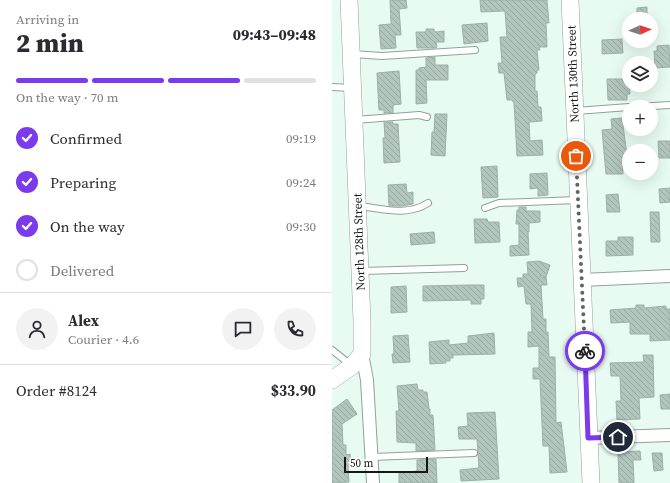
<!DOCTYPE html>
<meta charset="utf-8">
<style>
:root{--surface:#fff;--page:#f2f2f3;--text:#2b2b33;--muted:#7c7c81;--line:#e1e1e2;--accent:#7c3aed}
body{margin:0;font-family:"Source Serif 4",serif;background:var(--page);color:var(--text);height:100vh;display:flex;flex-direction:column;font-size:15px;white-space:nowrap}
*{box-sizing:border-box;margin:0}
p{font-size:13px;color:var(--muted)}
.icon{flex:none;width:22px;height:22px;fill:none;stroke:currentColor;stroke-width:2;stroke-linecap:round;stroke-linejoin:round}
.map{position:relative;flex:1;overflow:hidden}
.drawer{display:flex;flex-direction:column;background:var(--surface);width:332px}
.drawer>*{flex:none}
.needle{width:26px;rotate:87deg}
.controls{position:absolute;left:290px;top:12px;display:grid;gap:8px}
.controls a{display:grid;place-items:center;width:36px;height:36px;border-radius:50%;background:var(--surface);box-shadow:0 4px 16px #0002;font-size:20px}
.scale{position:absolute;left:12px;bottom:10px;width:84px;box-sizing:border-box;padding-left:4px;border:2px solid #111815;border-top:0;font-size:11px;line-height:14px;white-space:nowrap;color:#111815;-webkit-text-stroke:3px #fff;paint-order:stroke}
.pin{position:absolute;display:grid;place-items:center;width:34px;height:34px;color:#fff;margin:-17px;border:2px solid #fff;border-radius:50%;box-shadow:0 1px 4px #0007}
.courier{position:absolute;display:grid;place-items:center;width:40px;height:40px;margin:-20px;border:3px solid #7c3aed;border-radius:50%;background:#fff;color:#222;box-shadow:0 1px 5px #0007}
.summary em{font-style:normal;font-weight:800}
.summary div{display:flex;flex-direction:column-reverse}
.summary{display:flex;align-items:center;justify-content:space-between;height:68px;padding:0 16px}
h1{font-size:26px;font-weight:800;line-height:30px}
.bar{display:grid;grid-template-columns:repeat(4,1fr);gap:6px 4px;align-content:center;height:48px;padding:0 16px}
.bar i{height:5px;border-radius:3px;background:var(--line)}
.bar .selected{background:var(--accent)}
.bar p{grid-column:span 4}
.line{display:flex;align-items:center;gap:10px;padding:0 16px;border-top:1px solid var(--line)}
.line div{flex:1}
.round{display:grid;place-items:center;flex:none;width:42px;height:42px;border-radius:21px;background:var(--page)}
ol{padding:0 16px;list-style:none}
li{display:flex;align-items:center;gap:12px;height:44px}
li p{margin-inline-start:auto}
li .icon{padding:4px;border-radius:50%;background:var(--accent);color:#fff;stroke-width:4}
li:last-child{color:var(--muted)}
li i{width:22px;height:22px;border:2px solid var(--line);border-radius:50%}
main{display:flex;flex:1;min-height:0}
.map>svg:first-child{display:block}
.building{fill:url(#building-back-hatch);stroke:#9db0a8}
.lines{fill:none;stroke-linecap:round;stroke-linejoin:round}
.lane-casing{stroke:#90a29a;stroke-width:8}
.street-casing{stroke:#90a29a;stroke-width:14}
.secondary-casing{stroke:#90a29a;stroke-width:18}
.lane{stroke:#fff;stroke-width:6}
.street{stroke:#fff;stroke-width:12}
.secondary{stroke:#fff;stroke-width:17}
.done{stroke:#5c6762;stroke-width:4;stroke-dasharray:0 7.2}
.route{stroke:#7c3aed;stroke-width:5}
.labels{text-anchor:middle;stroke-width:3;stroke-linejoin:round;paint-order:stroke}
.street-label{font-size:12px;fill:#111815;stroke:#fff}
</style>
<main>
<section class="drawer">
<div class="summary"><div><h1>2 min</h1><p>Arriving in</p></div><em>09:43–09:48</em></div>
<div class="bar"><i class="selected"></i><i class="selected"></i><i class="selected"></i><i></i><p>On the way · 70 m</p></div>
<ol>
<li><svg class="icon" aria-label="check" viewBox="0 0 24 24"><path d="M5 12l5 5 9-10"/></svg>Confirmed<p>09:19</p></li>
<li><svg class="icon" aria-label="check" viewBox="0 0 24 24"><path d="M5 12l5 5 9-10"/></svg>Preparing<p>09:24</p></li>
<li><svg class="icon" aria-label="check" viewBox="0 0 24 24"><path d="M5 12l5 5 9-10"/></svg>On the way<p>09:30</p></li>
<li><i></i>Delivered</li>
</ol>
<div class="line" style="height:72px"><a class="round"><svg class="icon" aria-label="person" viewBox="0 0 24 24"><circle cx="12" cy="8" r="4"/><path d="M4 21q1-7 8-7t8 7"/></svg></a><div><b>Alex</b><p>Courier · 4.6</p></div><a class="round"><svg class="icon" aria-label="chat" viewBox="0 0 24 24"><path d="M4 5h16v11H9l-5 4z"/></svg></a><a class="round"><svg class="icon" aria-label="phone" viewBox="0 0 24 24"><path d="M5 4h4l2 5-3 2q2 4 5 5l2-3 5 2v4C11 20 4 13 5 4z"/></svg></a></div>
<div class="line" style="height:52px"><div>Order #8124</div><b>$33.90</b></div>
</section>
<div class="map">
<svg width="338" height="483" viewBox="0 0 338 483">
<defs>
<pattern id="building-back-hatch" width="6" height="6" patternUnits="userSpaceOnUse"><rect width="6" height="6" fill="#b3c6be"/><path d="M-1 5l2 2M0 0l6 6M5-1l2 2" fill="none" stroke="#99a9a2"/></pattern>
</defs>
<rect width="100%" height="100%" fill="#e7fbf2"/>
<path class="building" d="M58,0h16l1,8 -8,1 2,26h-6l1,13 -15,1 -2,-24 12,-1z
M148,0h67l2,23h-3l1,24h-8l1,3h-3l2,20h-2v3l-2,1v17h2l1,16h3l1,14 -13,1 1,19 12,-1 1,15 -26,1 -3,-54h-1l-1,-2h-5l-3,-27h-5l-1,-10h4l-2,-26h7l-2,-26 -24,1z
M315,7v12h-10v-11z
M155,23l1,18 -24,3 -2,-19z
M94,29h8v2l2,1 8,-1v11h-8l1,5 -2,1h-18l-1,-16h10z
M290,39l1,14 -21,1v-14z
M337,45l1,22 -15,1 -1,-17h3v-5z
M103,57v8h13v15h-22l1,23 -11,1v-34h3v-2l7,-1v-9z
M67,71l2,33 -8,1v8h-9v-3h-5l-2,-37z
M275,79h22l1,15h-3v6h-19z
M103,114h12l-2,42 -14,-1 1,-23h2z
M290,118l5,37h-3l1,2 -3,1 1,16h-17l-4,-44 10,-1 -1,-10z
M52,122h9v2h5l2,38 -16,1 -1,-25h2z
M326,141h12v17h-11z
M165,166l1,31 -15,1 -2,-31z
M215,173l1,22 -10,1v-8l-8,1v-15z
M74,184l1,9 6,-1v12l-11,2h-13l-1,-21z
M338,188v14l-10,1 -1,-14z
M286,194l2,18h-13l-1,-17z
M187,207h7v4h14v11l-11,1v9h-1l1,23 -19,1v-10l9,-1v-21h-3l1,-14h2z
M318,212h9l1,30h-9z
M142,219h13l1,3h11l1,20 -25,1z
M102,232l1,11 -24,2 -1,-11z
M286,237h15v18l-27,1v-15h12z
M207,261l11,4 -4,12 -6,-2 1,2h5l1,8h-6l2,34h3v13h2l1,25h6l1,66 5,-1 6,50 -17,1 -1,-27h-6l-3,-67h-7v-11h6v-22l-11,1v-15h4l-1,-28h-5l-2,-18 -6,1 -1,-9h6v-4h5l-1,-12z
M137,285h15v14h-3v5h-10v-4l-48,1v-15z
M74,286l1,26 -16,1v-26z
M304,305h8v3l22,-2v3h4v31l-20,1v-7h-20v-12l-19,1 -1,-13 26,-2z
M162,333l1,21 -42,1v3h-3v3h-5l1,2 -16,1 -1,-22 20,-2v5l19,-2v-7z
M76,335l2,27 -17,1 -1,-9h2l-1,-18z
M311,355h10l1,42 -15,1 1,21 -23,1 -1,-19h5l-1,-25h-9l-1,-13 34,-1z
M85,384l1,6h5v2h4l2,17h1v6h3l2,35 -19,1v-8l-19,-1 -1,-31h3l-2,-25z
M338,394v15h-9l-1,-14z
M15,399l10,15 -15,10 1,21h3v10l4,-1 1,12h-3l1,16 -17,1v-73z
M163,412l4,67 -38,2 -1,-11 19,-2 -1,-16 -1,-13h-18l-1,-12 10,-1 -1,-13z
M308,451l1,9h-8l1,23h-15l-1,-31z
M320,453h10l1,17 -9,1z
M104,459l1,24h-38v-10l18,-2v-11z"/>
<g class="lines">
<g class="lane-casing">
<path id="lane" d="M21,54l29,2 93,-6
M0,87l20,1
M304,107l34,-2
M244,111l53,-4
M23,120l64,-5 8,2
M26,206c23,2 49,11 70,-3
M153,208l14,-5 78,-3
M30,271l102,-3
M0,350l19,15
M40,457l102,-4"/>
</g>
<g class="street-casing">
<path id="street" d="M250,280l88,-4
M30,354l5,26 6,103
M256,438l82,-3"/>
</g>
<g class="secondary-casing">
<path id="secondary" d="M238,0l21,483
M0,380l20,-14 10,-12v-33l-13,-321"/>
</g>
<use href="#lane" class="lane"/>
<use href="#street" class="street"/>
<use href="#secondary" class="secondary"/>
</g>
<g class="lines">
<path class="done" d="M244,156l9,195"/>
<path class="route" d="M253,351l3,87 30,-1"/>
</g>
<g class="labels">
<g class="street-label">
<text transform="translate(241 74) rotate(-92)" y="4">North 130th Street</text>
<text transform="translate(27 242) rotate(-92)" y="4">North 128th Street</text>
</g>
</g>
</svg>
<div class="controls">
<a><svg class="needle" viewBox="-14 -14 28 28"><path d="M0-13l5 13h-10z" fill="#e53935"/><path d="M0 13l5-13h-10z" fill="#7c7c81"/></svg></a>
<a><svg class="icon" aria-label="layers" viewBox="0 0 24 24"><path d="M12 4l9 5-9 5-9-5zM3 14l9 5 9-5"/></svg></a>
<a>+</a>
<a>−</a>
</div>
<div class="scale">50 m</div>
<div class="pin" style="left:244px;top:156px;background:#ea580c"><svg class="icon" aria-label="bag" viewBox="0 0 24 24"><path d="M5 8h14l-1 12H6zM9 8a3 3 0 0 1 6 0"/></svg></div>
<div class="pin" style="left:286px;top:437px;background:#1f2937"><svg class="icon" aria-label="home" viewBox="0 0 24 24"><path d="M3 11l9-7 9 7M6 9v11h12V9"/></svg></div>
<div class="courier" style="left:253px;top:351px"><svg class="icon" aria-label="bike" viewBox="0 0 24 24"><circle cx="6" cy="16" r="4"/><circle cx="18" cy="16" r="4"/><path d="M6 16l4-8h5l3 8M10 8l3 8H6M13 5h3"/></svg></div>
</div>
</main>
